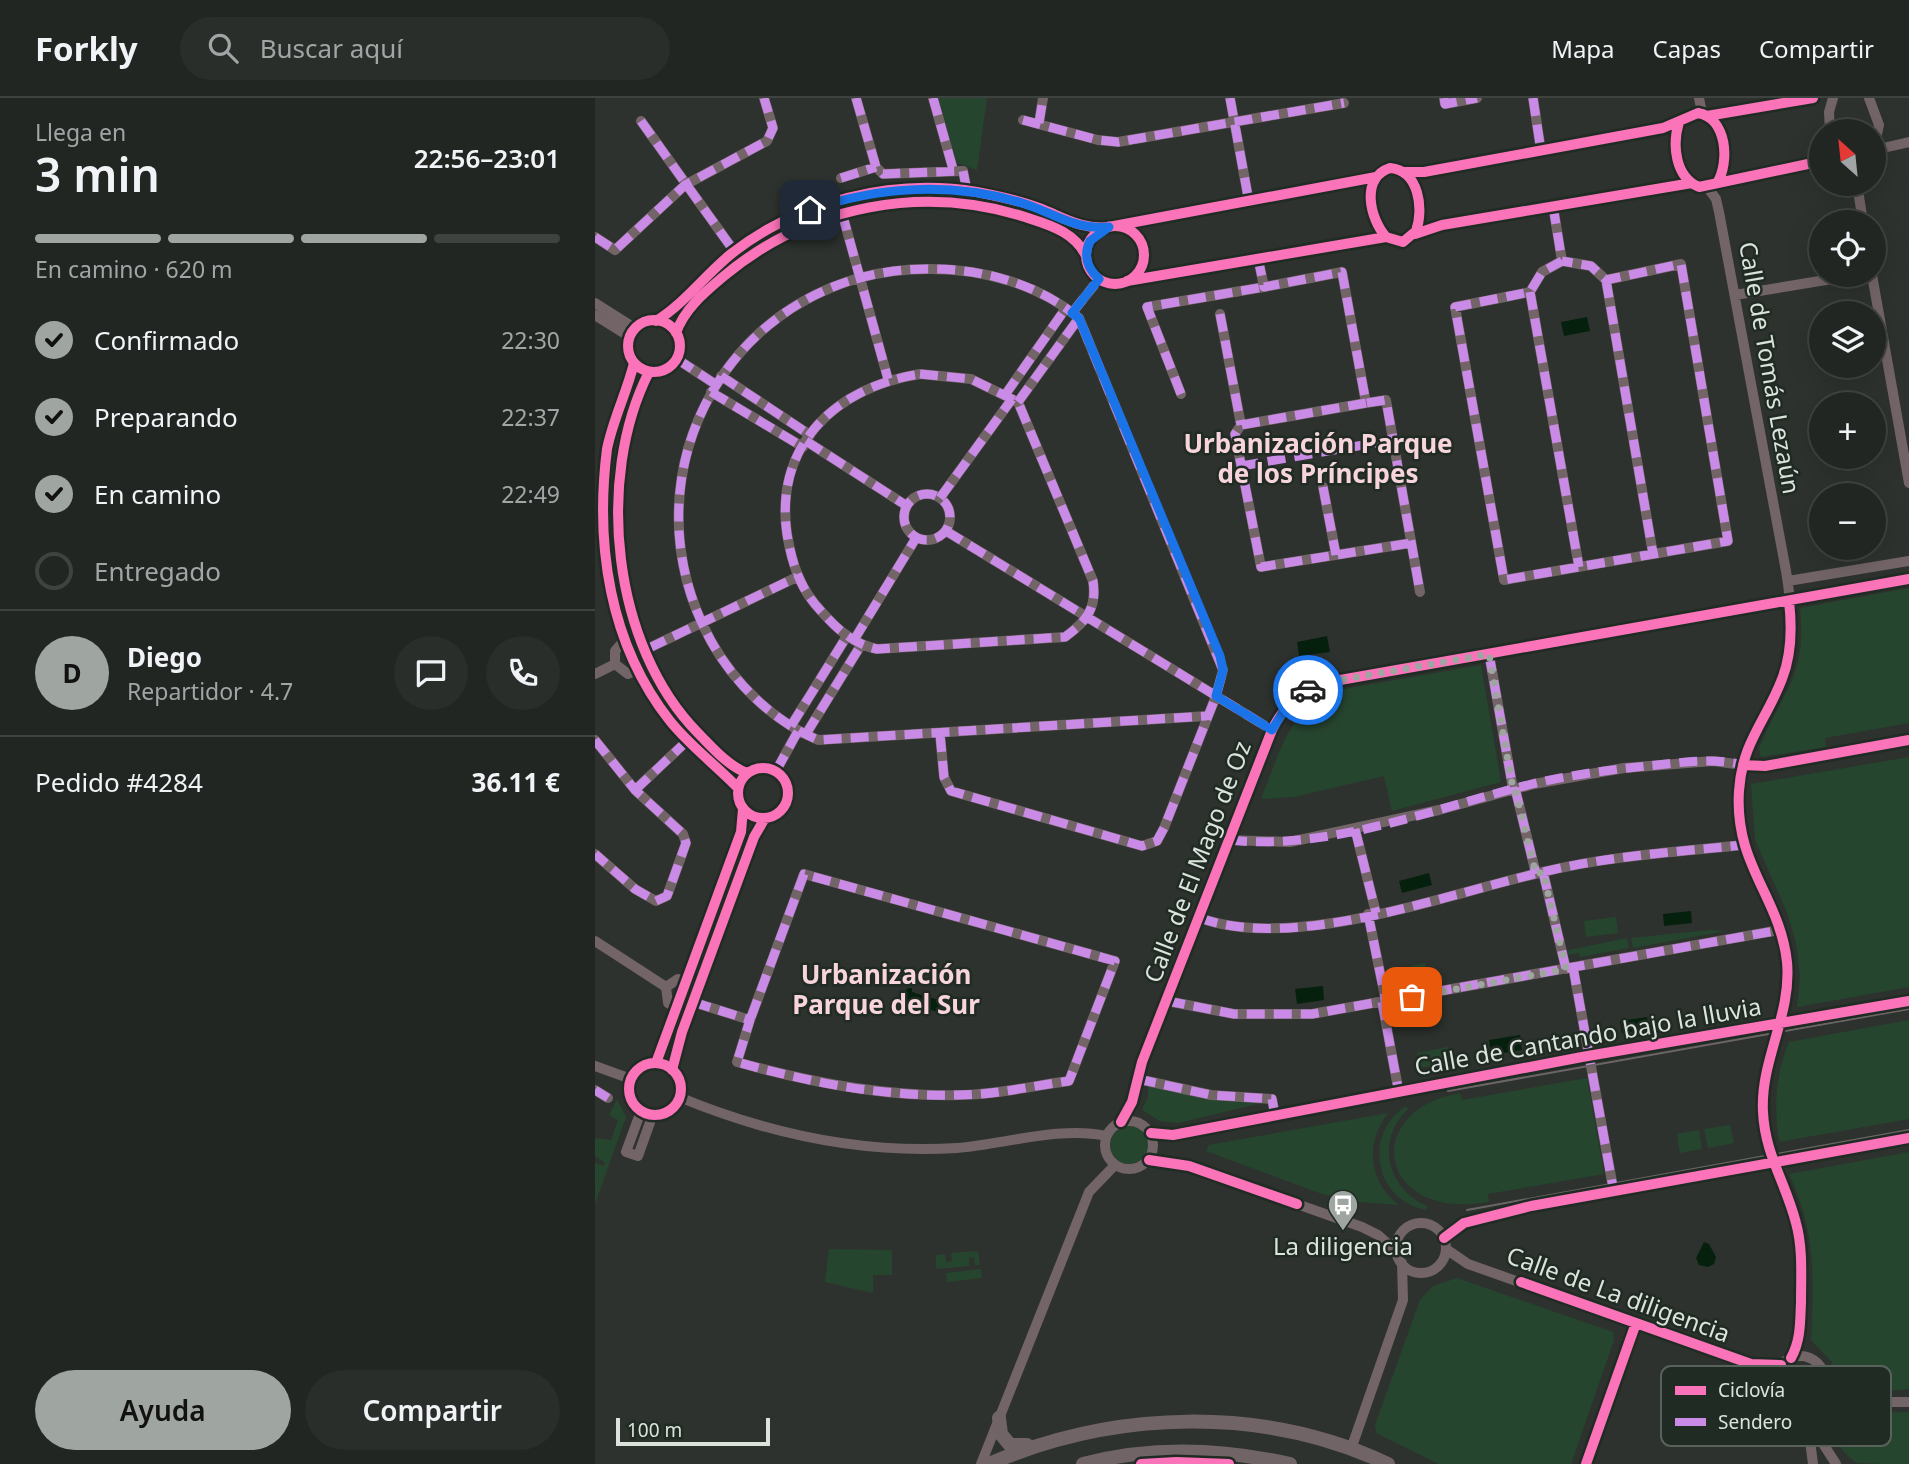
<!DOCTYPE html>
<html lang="es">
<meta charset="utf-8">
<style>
:root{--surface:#222622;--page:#2a2e2a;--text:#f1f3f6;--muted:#a2a5a5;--line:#3f4340;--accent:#9fa5a0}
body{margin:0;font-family:"Noto Sans",sans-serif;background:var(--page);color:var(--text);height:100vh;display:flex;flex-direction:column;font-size:26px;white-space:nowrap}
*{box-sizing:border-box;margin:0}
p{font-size:23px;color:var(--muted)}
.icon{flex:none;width:38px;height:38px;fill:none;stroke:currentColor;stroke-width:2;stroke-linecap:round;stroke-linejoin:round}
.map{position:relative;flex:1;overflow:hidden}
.drawer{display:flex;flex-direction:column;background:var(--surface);width:595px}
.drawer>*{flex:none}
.needle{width:46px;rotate:333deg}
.buttons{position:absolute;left:1214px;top:21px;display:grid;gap:14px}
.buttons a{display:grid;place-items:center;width:77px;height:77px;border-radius:50%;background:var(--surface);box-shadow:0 7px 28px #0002,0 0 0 2px var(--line);font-size:35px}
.scale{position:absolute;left:21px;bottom:18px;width:154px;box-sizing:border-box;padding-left:7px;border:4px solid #dce3dd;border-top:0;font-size:19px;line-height:24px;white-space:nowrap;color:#dce3dd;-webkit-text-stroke:5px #202b23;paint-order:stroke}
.pin{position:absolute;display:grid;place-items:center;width:60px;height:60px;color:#fff;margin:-30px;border-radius:14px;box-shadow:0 4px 10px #0006}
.courier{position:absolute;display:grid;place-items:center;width:70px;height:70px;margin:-35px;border:5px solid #1a73e8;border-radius:50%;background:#fff;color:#222;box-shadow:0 2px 9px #0007}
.overview em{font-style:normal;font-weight:600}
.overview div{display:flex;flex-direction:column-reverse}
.overview{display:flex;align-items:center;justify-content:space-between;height:119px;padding:0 35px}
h1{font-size:46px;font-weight:600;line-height:52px}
.bar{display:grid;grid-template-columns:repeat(4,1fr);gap:10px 7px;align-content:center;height:84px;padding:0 35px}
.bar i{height:9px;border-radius:5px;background:var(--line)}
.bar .current{background:var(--accent)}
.bar p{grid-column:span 4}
.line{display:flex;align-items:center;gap:18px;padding:0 35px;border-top:2px solid var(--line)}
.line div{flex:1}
.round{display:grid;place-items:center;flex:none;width:74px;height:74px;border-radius:37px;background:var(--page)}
ol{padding:0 35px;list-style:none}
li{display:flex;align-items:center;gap:21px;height:77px}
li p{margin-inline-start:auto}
li .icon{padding:7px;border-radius:50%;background:var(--accent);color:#111;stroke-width:4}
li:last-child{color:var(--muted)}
li i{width:38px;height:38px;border:4px solid var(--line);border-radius:50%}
.primary-button{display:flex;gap:14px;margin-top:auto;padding:14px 35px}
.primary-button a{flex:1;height:80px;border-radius:42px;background:var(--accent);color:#111;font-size:28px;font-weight:600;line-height:80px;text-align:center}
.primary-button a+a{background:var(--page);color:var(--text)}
header{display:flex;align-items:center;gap:42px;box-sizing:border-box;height:98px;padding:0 35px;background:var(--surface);border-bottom:2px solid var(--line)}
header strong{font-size:33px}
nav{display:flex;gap:38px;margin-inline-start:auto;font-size:24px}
.search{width:490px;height:63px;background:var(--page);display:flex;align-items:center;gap:18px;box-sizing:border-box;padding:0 24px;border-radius:38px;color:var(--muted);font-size:26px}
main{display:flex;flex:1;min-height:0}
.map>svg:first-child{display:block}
.green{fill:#26452f}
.water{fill:#06200e}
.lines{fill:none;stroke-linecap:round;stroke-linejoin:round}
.minor{stroke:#726467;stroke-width:10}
.major{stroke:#716466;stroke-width:14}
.tram{stroke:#6b6565;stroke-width:2}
.quiet{stroke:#ca8be6;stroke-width:9;stroke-dasharray:18 9;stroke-linecap:butt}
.cycleway-casing{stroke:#202b23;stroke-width:15}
.cycleway{stroke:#fb73b8;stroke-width:10}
.done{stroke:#9fa5a0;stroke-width:7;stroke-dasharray:0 12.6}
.route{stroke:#1a73e8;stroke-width:9}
.labels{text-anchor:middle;stroke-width:5;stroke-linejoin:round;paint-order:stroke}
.street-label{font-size:24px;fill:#dce3dd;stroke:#202b23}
.poi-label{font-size:24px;fill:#dce3dd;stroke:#202b23}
.neighbourhood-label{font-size:26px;font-weight:bold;fill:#f8d5dd;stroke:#202b23}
.key{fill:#202b23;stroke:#58625b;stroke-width:2}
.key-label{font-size:19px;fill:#dce3dd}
</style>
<header>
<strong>Forkly</strong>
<div class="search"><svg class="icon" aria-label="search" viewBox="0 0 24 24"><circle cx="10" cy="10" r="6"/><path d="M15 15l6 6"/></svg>Buscar aquí</div>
<nav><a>Mapa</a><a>Capas</a><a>Compartir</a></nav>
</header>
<main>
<section class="drawer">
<div class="overview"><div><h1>3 min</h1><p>Llega en</p></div><em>22:56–23:01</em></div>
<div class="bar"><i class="current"></i><i class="current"></i><i class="current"></i><i></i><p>En camino · 620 m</p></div>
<ol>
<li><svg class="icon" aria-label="check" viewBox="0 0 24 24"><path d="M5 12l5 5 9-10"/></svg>Confirmado<p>22:30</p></li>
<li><svg class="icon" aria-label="check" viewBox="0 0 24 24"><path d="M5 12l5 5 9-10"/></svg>Preparando<p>22:37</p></li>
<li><svg class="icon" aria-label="check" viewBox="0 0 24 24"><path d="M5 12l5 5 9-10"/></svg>En camino<p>22:49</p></li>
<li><i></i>Entregado</li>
</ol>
<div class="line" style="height:126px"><b class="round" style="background:var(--accent);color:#111">D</b><div><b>Diego</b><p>Repartidor · 4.7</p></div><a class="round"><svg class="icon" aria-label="chat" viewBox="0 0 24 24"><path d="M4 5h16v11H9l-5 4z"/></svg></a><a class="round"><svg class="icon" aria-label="phone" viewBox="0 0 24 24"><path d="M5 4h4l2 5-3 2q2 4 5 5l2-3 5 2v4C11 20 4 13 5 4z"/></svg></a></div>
<div class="line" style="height:91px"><div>Pedido #4284</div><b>36.11 €</b></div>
<div class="primary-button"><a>Ayuda</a><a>Compartir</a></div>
</section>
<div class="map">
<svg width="1314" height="1366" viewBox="0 0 1314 1366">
<rect width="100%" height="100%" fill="#2d322e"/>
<path class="green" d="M343,0h49l-10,72 -20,-7z
M1314,490v135l-84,15 1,9 -65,10 -2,-8c23,-58 48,-70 41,-141z
M886,567l20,117 -109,29 -8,-35 -90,21 -33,2c18,-43 28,-95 78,-109z
M1314,659v230l-112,20 3,-31 -4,-33 -8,-28 -33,-75 -4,-56z
M1021,819l2,16 -32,4 -2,-16z
M1115,832l16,1 -93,17 -2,-10z
M1032,840l2,10 -49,9 -1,-4 -14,2 -1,-4z
M830,865l4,16 -32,6 -3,-15z
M1314,922v99l-130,23c-5,-36 -4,-66 10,-100z
M853,949l2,16 -30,5 -3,-15z
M992,980l17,96 -116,20 1,8c-112,20 -129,-92 -29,-109l2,7z
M553,986l118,18 -88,21 -18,-2 -18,-11 6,-14z
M22,1001l9,18 -31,87v-41l9,3 1,-3 -10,-7v-18l16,2 7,-20 -9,-5z
M811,1008l2,3c-33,31 -21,80 19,97l-1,4c-52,-10 -63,-76 -20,-104z
M793,1015c-23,30 -20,69 11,92l-40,-3 -37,-8 -116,-43 3,-6z
M1135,1027l4,18 -26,5 -4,-19z
M515 1047a19 19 0 1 1 38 0a19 19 0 1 1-38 0Z
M1104,1032l3,19 -22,4 -3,-19z
M1314,1054v237c-23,3 -46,2 -68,-6l-10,-22 -20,-21c3,-62 5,-109 -22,-166z
M234,1151l63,1v25h-19v18l-48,-11z
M383,1153l2,14h-5l-1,-8 -5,1v8l-33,3v-14l9,-1 1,8 6,-1 -1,-8z
M386,1171l1,9 -35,4 -1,-9z
M862,1180l156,54 1,8 -43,124h-132l-63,-31 -1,-8 45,-125 13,-14z
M1242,1309l35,6 37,-1v52c-14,0 -38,0 -51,-1 -15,-7 -34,-35 -29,-51z"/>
<path class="water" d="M992,219l3,14 -26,5 -3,-14z
M732,538l3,16 -31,4 -2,-14z
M834,775l3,12 -30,8 -3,-12z
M1096,813l1,12 -28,3 -1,-12z
M728,888l1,14 -27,4 -2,-15z
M313,890h4v4l30,9 -4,11 -30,-8 -1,4 -8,-11z
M1052,919l2,12 -27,4 -2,-12z
M925,937l2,15 -31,5 -2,-15z
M1109,1144l5,2 7,13 -2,7 -6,3 -9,-2 -3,-7z"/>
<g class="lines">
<path class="minor" d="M261,0l20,69 7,7 80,-3 4,20
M338,0l20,71
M635,0l19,104
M849,0l1,6 32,-6
M938,0l8,53
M1104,0l3,15
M1274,0l10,27 -5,23
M1112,18l106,-18
M428,22l75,20 20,2 226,-39
M46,23l93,130
M1084,24c-7,23 -4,48 16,64
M444,25l4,-25
M1235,33l-1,-19 4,-14
M1279,52l35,-8
M795,70c29,2 34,41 26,63l-13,11 -17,-5c-16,-18 -26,-59 4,-69z
M809,74h20l239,-44 35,-15c29,5 32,49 19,70
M246,80l35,-11
M1122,85l105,-22
M1262,86l6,38
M1113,90l8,11 3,13 67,359c6,35 9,76 -5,110 -16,41 -38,60 -42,108 -7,75 43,109 48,177 4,51 -27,94 -24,145 2,43 22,71 33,111 7,25 5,53 5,79 -1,21 0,39 -10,57
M958,108l9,55 -20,11 -12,20 -75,15 49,273 224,-39 -47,-277 -75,16 -15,-14 -29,-5
M247,115l46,166
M519,128l262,-49
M491 157a29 29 0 1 1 58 0a29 29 0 1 1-58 0Z
M820,136l27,-9 250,-42
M0,139l20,13 70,-65 82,-44 6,-13 -9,-30
M663,160l6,29 78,-15 24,131 20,-3 34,192
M1277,177l37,208
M1011,182l47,274
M532,183l259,-44
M935,194l49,275
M1140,197l121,-20
M0,205l41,26
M477,215l27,-34
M625,216l21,111
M0,217l35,22
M33 248a26 26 0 1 1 52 0a26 26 0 1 1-52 0Z
M61,223c28,-17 49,-46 75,-67 67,-53 162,-76 246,-62 20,4 42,8 62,16 24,9 42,22 70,19
M81,235c8,-24 29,-41 48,-57 85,-71 201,-93 307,-57 22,7 45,15 55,37
M82,261l38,25
M39,265c-7,29 -21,56 -27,86 -12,95 2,195 63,272 20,25 46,44 68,67
M54,274c-54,106 -37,274 49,361 14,14 30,33 49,40
M325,276l51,5 47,23 75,179c4,27 -6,40 -28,56l-188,12c-24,-5 -40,-20 -56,-38 -21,-22 -29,-47 -34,-77 -13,-90 50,-147 133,-160z
M126,278l89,59
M116,294l92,55
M586,296l-34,-87 117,-20
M410,297l61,-87
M423,304l61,-84
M771,305l-125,22 -6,9 26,133 150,-24
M211,343l101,65
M728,389l13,68
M309 419a23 23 0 1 1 46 0a23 23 0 1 1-46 0Z
M345,400l72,-99
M351,433l326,199
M1193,483l121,-20
M259,542l62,-102
M35,544l-9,2 -6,7v13l13,10 13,-6
M54,550l148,-71
M894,556l24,135
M0,576l20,-10
M196,628l56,-90
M211,636l55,-89
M345,636l4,43 7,14 191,55 15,-5 7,-13 52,-132 7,-26 -144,-352c-41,-34 -96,-49 -148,-49 -195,-2 -313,202 -220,372 24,43 62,80 107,99l389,-24
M0,642l40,50 48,44 3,9 -19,53 -11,5 -21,-12 -40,-35
M143 695a25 25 0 1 1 50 0a25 25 0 1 1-50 0Z
M181,673l22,-40
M920,690l21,86
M40,692l52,-49
M760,731l21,84
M634,742l61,2 149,-32 95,-26 90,-16 89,-7 45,6 151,-27
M948,774l23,97
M773,816l18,88
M605,820c95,34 246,-24 343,-46 65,-16 133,-20 200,-27
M0,843l71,46
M978,869l41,226
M572,903l67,13h78l468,-84
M98,904l57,18 -13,42c71,20 146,35 221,33 36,0 74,-9 111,-14l46,-120 -311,-87 -54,146
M787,904l17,91
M86,912l-13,-7 -2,-16 12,-8 13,5
M61,965l85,-231 2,-23
M34 991a26 26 0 1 1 52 0a26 26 0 1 1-52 0Z
M0,968l36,13
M77,972l10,-38 72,-195 11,-19
M543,981l73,16 61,4 3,16
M0,992l13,8
M84,999c87,36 183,57 278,51 48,-4 103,-22 149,-12
M46,1013l-15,41 12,4 15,-42
M510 1047a24 24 0 1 1 48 0a24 24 0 1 1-48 0Z
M526,1024l11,-20 10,-40 130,-332c12,-26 31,-39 57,-48l580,-103
M556,1035l22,2 409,-78 327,-56
M554,1062l40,6 173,61 16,8 19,17
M801 1150a25 25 0 1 1 50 0a25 25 0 1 1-50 0Z
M849,1140l20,-15 67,-17 378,-68
M851,1151l22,15 283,100 30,1
M1180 1283a25 25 0 1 1 50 0a25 25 0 1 1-50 0Z
M1228,1292l43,12h43
M1217,1305l10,39 14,22
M1202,1308l12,27 4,31
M756,1351l52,-149 -1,-37
M386,1366l108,-272 26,-27
M991,1366l50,-141"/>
<path class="major" d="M404,1320l2,16 9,11h17
M394,1366c125,-54 274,-59 399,0
M488,1366c68,-18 140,-15 207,0"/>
<path class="tram" d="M853,993l461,-82
M872,1112l442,-80"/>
<path class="quiet" d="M261,0l20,69 7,7 80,-3 4,20
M338,0l20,71
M635,0l19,104
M849,0l1,6 32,-6
M938,0l8,53
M428,22l75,20 20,2 226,-39
M46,23l93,130
M444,25l4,-25
M246,80l35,-11
M958,108l9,55 -20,11 -12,20 -75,15 49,273 224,-39 -47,-277 -75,16 -15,-14 -29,-5
M247,115l46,166
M0,139l20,13 70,-65 82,-44 6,-13 -9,-30
M663,160l6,29 78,-15 24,131 20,-3 34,192
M1011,182l47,274
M935,194l49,275
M477,215l27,-34
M625,216l21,111
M82,261l38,25
M325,276l51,5 47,23 75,179c4,27 -6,40 -28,56l-188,12c-24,-5 -40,-20 -56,-38 -21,-22 -29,-47 -34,-77 -13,-90 50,-147 133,-160z
M126,278l89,59
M116,294l92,55
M586,296l-34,-87 117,-20
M410,297l61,-87
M423,304l61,-84
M771,305l-125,22 -6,9 26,133 150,-24
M211,343l101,65
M646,368l152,-26
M728,389l13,68
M309 419a23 23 0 1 1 46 0a23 23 0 1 1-46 0Z
M345,400l72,-99
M351,433l326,199
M259,542l62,-102
M54,550l148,-71
M894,556l24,135
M196,628l56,-90
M211,636l55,-89
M345,636l4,43 7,14 191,55 15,-5 7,-13 52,-132 7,-26 -144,-352c-41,-34 -96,-49 -148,-49 -195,-2 -313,202 -220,372 24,43 62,80 107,99l389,-24
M0,642l40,50 48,44 3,9 -19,53 -11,5 -21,-12 -40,-35
M181,673l22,-40
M920,690l21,86
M40,692l52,-49
M760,731l21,84
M634,742c102,11 205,-32 303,-56 37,-9 77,-14 115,-18 32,-3 65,-9 96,-1
M948,774l23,97
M773,816l18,88
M605,820c95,34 246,-24 343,-46 65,-16 133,-20 200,-27
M978,869l41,226
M572,903l67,13h78l468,-84
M98,904l57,18 -13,42c71,20 146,35 221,33 36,0 74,-9 111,-14l46,-120 -311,-87 -54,146
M787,904l17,91
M543,981l73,16 61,4 3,16
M0,992l13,8"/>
<g class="cycleway-casing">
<path id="cycleway" d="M1112,18l106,-18
M1084,24c-7,23 -4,55 20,65l123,-26
M795,70c29,2 34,41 26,63l-13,11 -17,-5c-16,-18 -26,-59 4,-69z
M809,74h20l239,-44 35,-15c29,5 32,49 19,70
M519,128l262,-49
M491 157a29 29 0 1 1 58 0a29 29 0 1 1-58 0Z
M820,136l27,-9 250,-42
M532,183l259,-44
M33 248a26 26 0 1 1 52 0a26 26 0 1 1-52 0Z
M61,223c28,-17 49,-46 75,-67 67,-53 162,-76 246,-62 20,4 42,8 62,16 24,9 42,22 70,19
M81,235c8,-24 29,-41 48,-57 85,-71 201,-93 307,-57 22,7 45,15 55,37
M39,265c-7,29 -21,56 -27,86 -12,95 2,195 63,272 20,25 46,44 68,67
M54,274c-54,106 -37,274 49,361 14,14 30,33 49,40
M1194,503c3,26 3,53 -7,78 -16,42 -40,63 -43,112 -5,74 41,106 48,171 5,53 -27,98 -24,150 2,43 23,71 33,111 7,25 5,53 5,79 -1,20 0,38 -10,56
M1148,667l22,1 144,-26
M143 695a25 25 0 1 1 50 0a25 25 0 1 1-50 0Z
M61,965l85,-231 2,-23
M34 991a26 26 0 1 1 52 0a26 26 0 1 1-52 0Z
M77,972l10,-38 72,-195 11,-19
M526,1024l11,-20 10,-40 130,-332c12,-26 31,-39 57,-48l580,-103
M556,1035l22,2 409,-78 327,-56
M554,1062l40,6 108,38
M849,1140l20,-15 67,-17 378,-68
M926,1184l230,82 30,1
M546,1366l35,-2 53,2
M991,1366l50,-141"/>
</g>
<use href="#cycleway" class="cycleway"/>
</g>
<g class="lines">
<path class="done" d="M713,592l21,-8 160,-28 24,135h2l21,85 7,-2 23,97 -154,28"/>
<path class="route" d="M215,112c69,-24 142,-28 212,-7 30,9 55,28 87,24l-19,14c-7,15 -3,27 9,38l-27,34 7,5 141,338 3,14 -7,26 56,34 14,-23 22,-17"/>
</g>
<defs>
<g id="bus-pin" transform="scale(1.575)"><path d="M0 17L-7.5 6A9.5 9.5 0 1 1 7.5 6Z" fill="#9fa5a0" stroke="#202b23"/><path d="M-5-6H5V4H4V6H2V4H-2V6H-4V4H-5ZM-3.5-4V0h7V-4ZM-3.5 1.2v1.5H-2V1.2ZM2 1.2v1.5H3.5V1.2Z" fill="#fff"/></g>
</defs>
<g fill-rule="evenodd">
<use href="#bus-pin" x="748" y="1107"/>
</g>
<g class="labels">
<g class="street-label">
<text transform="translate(1174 270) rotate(80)" y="8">Calle de Tomás Lezaún</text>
<text transform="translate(603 764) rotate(-69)" y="8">Calle de El Mago de Oz</text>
<text transform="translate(993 939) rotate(-10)" y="8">Calle de Cantando bajo la lluvia</text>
<text transform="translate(1023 1197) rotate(20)" y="8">Calle de La diligencia</text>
</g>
<g class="poi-label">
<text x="748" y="1157">La diligencia</text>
</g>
<g class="neighbourhood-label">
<text x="723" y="355">Urbanización Parque<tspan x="723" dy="30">de los Príncipes</tspan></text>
<text x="291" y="886">Urbanización<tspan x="291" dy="30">Parque del Sur</tspan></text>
</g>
</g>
<rect x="1066" y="1268" width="230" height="80" rx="10" class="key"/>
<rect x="1080" y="1288" width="31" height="9" fill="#fb73b8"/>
<rect x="1080" y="1320" width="31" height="8" fill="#ca8be6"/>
<g class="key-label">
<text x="1123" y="1299">Ciclovía</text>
<text x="1123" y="1331">Sendero</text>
</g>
</svg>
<div class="buttons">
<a><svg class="needle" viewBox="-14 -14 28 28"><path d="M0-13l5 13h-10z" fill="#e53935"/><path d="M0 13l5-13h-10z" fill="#a2a5a5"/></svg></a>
<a><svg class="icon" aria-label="locate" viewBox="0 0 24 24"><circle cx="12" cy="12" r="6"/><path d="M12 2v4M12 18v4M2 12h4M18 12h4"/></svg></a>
<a><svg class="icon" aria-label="layers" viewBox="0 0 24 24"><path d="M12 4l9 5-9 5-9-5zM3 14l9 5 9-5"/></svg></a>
<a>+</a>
<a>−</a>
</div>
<div class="scale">100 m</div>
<div class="pin" style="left:817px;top:899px;background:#ea580c"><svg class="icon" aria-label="bag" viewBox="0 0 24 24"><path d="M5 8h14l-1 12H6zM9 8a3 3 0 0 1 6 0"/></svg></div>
<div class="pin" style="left:215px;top:112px;background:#1f2937"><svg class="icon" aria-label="home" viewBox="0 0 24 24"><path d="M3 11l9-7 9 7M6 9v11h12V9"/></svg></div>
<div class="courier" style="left:713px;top:592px"><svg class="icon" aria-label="car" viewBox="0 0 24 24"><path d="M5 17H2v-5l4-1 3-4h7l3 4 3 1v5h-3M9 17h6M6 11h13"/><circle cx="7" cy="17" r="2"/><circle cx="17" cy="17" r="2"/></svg></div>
</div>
</main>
